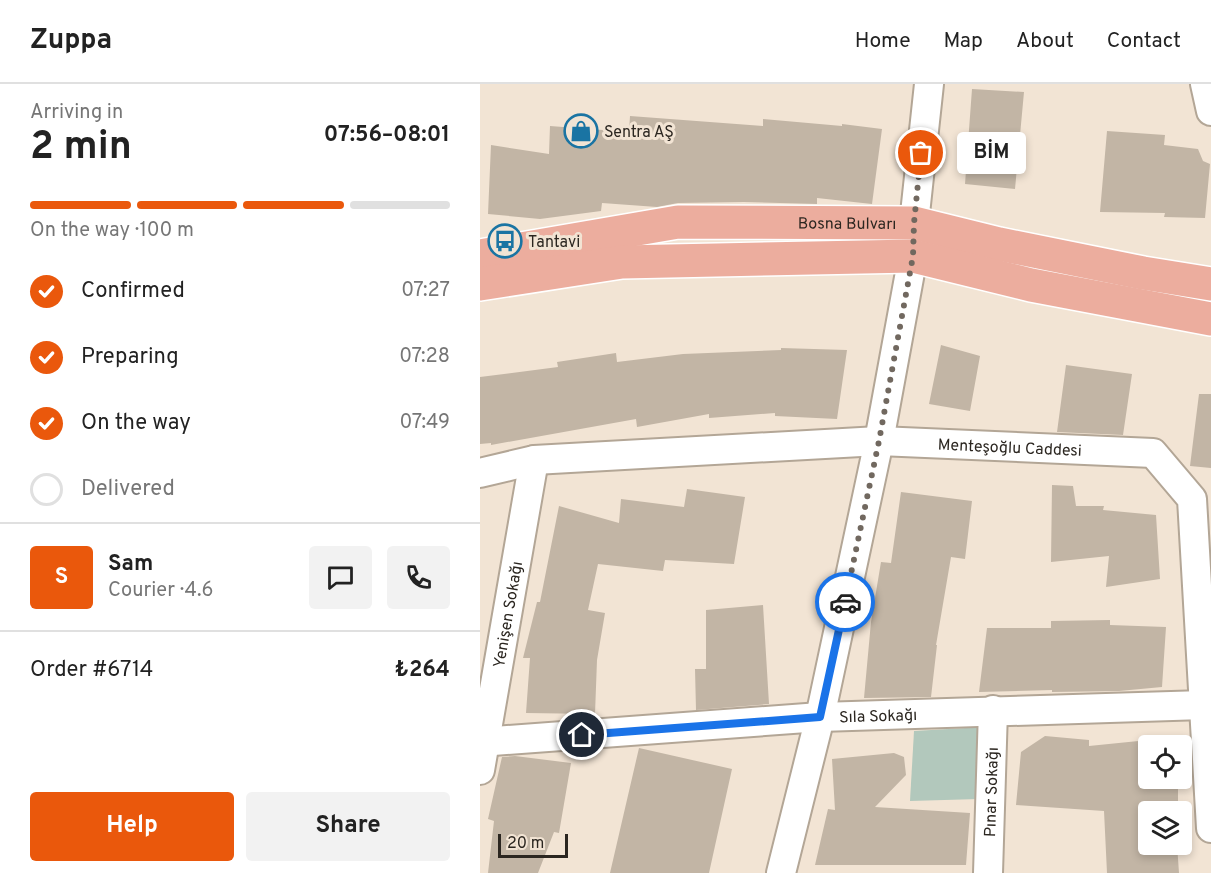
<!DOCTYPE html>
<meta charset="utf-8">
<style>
:root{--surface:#fff;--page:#f2f2f2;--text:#222;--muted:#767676;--line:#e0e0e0;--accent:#ea580c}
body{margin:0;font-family:Overpass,sans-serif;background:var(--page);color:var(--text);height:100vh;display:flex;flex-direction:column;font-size:22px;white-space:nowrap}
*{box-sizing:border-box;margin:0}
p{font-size:20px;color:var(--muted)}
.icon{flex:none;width:33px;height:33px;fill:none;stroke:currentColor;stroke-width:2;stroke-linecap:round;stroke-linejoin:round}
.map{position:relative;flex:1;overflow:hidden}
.side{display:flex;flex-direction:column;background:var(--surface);width:480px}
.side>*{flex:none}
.buttons{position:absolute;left:658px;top:651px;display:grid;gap:12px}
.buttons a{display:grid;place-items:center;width:54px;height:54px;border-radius:6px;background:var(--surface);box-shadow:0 3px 9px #0003;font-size:30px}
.scale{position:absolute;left:18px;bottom:15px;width:70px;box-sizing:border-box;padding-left:6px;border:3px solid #2b2620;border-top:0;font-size:16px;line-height:21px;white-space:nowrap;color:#2b2620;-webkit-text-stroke:4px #f2e4d4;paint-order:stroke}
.pin{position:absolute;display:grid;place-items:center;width:51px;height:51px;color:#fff;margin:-26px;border:3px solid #fff;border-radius:50%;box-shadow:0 2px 6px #0007}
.courier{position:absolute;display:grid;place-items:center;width:60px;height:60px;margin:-30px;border:4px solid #1a73e8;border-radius:50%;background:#fff;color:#222;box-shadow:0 2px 8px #0007}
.bubble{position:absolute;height:42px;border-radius:6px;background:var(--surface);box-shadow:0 3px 9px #0003;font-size:20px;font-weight:700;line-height:42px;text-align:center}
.headline em{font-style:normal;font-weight:700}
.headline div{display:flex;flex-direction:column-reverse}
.headline{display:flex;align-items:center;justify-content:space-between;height:102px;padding:0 30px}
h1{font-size:39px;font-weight:700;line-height:45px}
.bar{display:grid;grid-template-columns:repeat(4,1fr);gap:9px 6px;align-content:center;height:72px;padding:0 30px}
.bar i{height:8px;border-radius:4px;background:var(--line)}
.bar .selected{background:var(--accent)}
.bar p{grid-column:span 4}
.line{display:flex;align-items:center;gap:15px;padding:0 30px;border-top:2px solid var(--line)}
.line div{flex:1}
.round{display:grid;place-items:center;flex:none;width:63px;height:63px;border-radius:6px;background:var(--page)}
ol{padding:0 30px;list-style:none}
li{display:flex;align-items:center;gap:18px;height:66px}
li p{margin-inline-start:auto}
li .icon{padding:6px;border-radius:50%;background:var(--accent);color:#fff;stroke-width:4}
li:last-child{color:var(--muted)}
li i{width:33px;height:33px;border:3px solid var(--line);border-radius:50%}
.primary-button{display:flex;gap:12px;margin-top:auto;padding:12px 30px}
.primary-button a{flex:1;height:69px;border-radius:6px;background:var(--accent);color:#fff;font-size:24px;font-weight:700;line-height:69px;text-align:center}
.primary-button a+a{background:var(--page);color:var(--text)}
header{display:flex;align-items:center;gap:36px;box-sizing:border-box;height:84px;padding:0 30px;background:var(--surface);border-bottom:2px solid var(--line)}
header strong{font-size:28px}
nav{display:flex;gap:33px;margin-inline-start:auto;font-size:21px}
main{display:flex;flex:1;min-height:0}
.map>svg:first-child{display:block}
.green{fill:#b2c8bc}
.building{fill:#c2b5a5}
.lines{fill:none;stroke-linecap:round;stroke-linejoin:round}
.minor-casing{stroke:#b3a696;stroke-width:32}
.major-casing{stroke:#fff;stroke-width:36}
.minor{stroke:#fff;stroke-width:28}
.major{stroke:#ecad9e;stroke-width:33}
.done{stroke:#71685f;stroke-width:6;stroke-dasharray:0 10.8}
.route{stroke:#1a73e8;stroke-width:8}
.labels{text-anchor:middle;stroke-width:6;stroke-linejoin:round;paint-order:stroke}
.poi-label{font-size:16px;fill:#2b2620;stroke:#f2e4d4;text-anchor:start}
.street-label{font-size:16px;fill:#2b2620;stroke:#f2e4d4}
</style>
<header>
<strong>Zuppa</strong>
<nav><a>Home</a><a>Map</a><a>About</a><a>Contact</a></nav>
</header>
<main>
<section class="side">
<div class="headline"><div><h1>2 min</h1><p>Arriving in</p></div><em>07:56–08:01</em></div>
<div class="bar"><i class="selected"></i><i class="selected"></i><i class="selected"></i><i></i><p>On the way · 100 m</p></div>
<ol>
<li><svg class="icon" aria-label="check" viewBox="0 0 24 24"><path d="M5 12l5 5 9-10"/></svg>Confirmed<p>07:27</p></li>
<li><svg class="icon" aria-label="check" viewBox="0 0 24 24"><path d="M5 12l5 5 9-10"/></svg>Preparing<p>07:28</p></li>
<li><svg class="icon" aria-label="check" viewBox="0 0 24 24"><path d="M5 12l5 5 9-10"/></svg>On the way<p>07:49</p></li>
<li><i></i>Delivered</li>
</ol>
<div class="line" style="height:108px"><b class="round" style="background:var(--accent);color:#fff">S</b><div><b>Sam</b><p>Courier · 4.6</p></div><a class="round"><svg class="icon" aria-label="chat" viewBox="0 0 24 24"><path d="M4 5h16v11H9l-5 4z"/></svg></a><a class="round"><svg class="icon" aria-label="phone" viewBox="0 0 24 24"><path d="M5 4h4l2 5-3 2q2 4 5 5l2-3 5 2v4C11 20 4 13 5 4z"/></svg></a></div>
<div class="line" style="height:78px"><div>Order #6714</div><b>₺264</b></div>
<div class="primary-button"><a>Help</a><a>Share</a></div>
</section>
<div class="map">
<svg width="731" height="789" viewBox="0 0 731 789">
<rect width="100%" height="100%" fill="#f2e4d4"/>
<path class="green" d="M503,643l-4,72 -69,2 4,-70z"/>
<path class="building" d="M492,5l52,3 -9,97 -50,-5z
M150,32l133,10v-7l79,7v-2l40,5 -10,75 -55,-6v6l-73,-2 -66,1 -21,4 -55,-4 -1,8 -61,8 -52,-5 3,-69 58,9 1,-28 79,6z
M627,47l58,4 -1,10 34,4 5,12 7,3 -5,54 -41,-1 1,-4 -65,-1z
M461,261l39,11 -10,55 -41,-7z
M301,264l66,2 -10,69 -62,-3v-3l-66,5v-4l-72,13 -1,-8 -145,26v-2l-11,1v-67l78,-10 -1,-5 59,-9 1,9 66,-8 98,-4z
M586,281l66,9 -9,61 -66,-3z
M719,310h12v74l-21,-2z
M572,401l21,1 3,20h28l-1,4 53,5 4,64 -54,8 3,-31 -58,6z
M207,405l58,8 -11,67 -69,-4 -2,11 -65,-7 -10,46 17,3 -8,47 -2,54 -69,-1 4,-55h-7l14,-56h3l19,-96 60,17 2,-24 63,8z
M421,408l71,9 -7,58 -14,-2 -15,88h1l-6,52 -67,1 7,-76 10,-60 10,1z
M283,521l6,99 -73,6 -1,-41h11v-59z
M630,536v5l56,2 -4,60 -43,4 -67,1v-2l-73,2 8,-64h64v-7z
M565,652l44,4v6l89,-9v9h-29v32h29v32l-29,2v32h28l2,29h-72l-3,-62 -88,-6 5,-53z
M159,664l93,21 -23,104h-99z
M414,669l10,4 2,18 -31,32 95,6 -4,52h-151l13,-56 7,1 -3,-51z
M35,672l56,7 -12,70 -5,-1 -16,41h-50l6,-52 -6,-2 14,-62z"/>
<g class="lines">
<g class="minor-casing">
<g id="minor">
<path d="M725,0l6,27"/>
<path id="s1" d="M0,389l54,-13 345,-19 274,12 39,46 19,329"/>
<path id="s2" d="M0,658l340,-25 384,-12"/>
<path id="s3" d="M0,686l54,-310"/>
<path d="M301,789l39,-156 59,-276 34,-185 1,-33 15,-139"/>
<path id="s4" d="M508,789l5,-163"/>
</g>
</g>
<g class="major-casing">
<g id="major">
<path id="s5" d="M0,172l198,-34 236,1 85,21 144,29 68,11"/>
<path d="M0,200l142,-22 291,-6 118,29 180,34"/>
</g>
</g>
<use href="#minor" class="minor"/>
<use href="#major" class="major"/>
</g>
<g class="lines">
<path class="done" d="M365,518l34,-161 34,-185 1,-33 7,-70"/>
<path class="route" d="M102,651l238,-18 25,-115"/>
</g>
<defs>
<g id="shop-ring" transform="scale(1.725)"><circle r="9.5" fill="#f2e4d4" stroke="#1a74a3" stroke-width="1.5"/><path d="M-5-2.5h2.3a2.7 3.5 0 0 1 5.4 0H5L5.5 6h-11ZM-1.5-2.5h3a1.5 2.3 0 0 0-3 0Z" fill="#1a74a3"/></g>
<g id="bus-ring" transform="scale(1.725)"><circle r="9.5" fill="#f2e4d4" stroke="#1a74a3" stroke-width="1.5"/><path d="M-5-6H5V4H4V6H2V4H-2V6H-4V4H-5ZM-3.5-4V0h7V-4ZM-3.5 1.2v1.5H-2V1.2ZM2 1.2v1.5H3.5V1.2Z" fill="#1a74a3"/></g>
</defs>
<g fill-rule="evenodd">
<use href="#shop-ring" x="101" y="47"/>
<use href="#bus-ring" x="25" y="157"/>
</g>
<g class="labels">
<g class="poi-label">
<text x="124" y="53">Sentra AŞ</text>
<text x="48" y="163">Tantavi</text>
</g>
<g class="street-label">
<text dy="6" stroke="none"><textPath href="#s5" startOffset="370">Bosna Bulvarı</textPath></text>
<text dy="6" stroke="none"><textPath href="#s1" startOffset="532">Menteşoğlu Caddesi</textPath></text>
<text dy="6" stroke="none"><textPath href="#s3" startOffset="158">Yenişen Sokağı</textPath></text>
<text dy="6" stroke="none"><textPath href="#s2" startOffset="399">Sıla Sokağı</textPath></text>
<text dy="6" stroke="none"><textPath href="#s4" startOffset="81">Pınar Sokağı</textPath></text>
</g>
</g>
</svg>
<div class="buttons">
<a><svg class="icon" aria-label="locate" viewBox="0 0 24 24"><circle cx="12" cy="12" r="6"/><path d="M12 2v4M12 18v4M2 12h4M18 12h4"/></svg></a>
<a><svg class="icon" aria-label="layers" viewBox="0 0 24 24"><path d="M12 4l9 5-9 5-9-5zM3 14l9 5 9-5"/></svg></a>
</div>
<div class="scale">20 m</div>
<div class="pin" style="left:441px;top:69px;background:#ea580c"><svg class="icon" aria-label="bag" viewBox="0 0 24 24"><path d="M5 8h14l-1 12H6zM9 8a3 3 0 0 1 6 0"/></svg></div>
<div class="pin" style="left:102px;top:651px;background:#1f2937"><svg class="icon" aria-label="home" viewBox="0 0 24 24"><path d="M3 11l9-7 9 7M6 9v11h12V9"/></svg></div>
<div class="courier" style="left:365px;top:518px"><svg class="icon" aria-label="car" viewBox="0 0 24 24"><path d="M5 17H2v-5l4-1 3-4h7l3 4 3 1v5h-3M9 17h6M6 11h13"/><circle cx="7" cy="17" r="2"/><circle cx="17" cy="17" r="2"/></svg></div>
<div class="bubble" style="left:477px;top:48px;width:69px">BİM</div>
</div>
</main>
